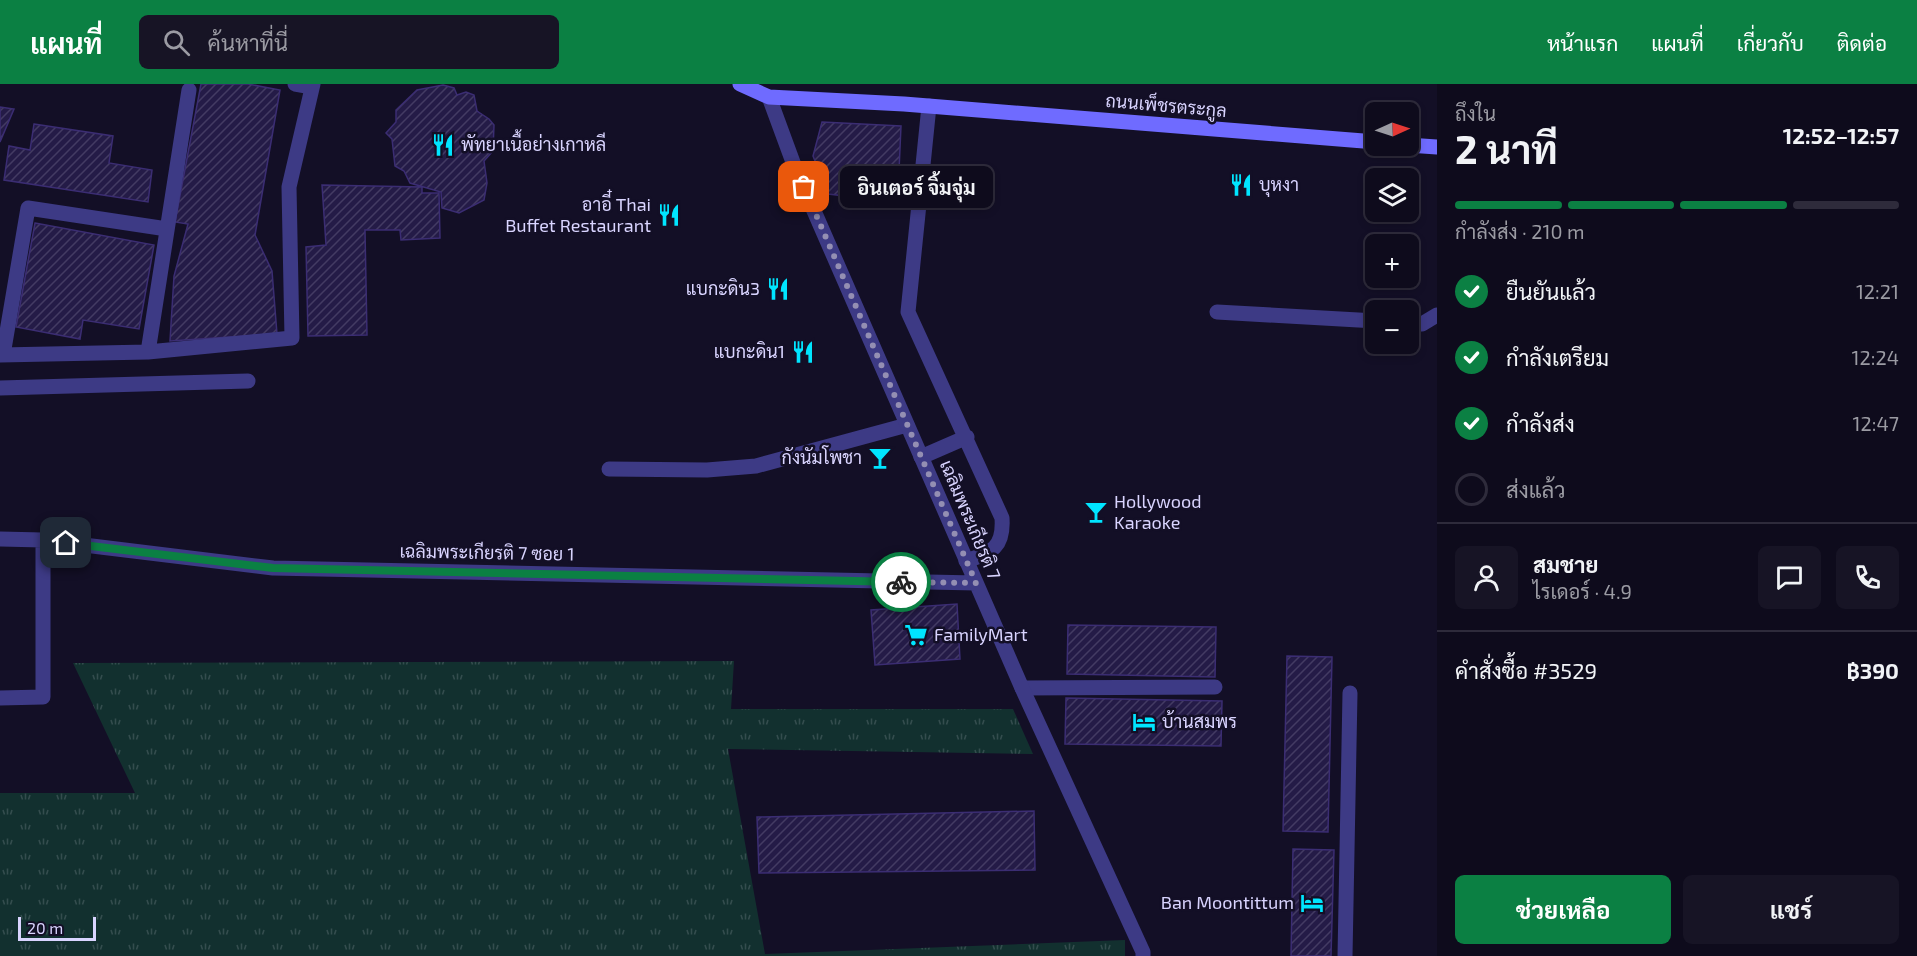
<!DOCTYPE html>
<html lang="th">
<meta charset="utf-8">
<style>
:root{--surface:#0e0b1c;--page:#171425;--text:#f1f3f6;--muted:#9b9ba3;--line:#2e2b3b;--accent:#0b8043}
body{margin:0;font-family:"Exo 2",Sarabun,sans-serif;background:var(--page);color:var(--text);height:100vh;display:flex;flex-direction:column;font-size:22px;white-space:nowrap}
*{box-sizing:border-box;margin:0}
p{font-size:20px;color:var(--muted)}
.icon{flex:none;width:33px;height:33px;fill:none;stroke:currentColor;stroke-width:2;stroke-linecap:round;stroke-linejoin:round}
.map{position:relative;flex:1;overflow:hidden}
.details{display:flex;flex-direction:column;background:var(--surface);width:480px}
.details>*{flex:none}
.needle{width:39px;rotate:87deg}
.controls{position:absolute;left:1365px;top:18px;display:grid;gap:12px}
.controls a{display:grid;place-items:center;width:54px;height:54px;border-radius:9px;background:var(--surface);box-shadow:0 3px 9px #0003,0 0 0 2px var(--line);font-size:30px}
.scale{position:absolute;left:18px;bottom:15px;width:78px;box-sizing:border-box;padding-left:6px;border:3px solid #d9d4ff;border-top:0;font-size:16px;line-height:21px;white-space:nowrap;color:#d9d4ff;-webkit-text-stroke:4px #130f26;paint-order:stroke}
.pin{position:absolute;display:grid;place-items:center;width:51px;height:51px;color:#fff;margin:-26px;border-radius:12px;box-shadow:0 3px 9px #0006}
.courier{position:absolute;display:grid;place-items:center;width:60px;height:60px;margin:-30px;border:4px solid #0b8043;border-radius:50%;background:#fff;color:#222;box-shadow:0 2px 8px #0007}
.bubble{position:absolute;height:42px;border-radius:9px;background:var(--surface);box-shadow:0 3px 9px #0003,0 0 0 2px var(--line);font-size:20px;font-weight:700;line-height:42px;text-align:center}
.overview em{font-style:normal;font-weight:700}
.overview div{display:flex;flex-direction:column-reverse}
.overview{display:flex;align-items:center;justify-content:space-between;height:102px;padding:0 18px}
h1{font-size:39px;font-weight:700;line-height:45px}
.bar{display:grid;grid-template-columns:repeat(4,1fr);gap:9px 6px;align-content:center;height:72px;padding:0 18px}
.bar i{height:8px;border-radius:4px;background:var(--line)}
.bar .active{background:var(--accent)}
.bar p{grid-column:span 4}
.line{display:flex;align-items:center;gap:15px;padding:0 18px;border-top:2px solid var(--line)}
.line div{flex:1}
.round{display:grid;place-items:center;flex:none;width:63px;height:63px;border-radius:9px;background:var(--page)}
ol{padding:0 18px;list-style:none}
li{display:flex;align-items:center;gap:18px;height:66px}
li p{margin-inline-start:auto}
li .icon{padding:6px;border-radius:50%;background:var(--accent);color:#fff;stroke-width:4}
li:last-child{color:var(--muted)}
li i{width:33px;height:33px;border:3px solid var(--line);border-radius:50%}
.primary-button{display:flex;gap:12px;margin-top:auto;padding:12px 18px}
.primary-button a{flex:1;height:69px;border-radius:9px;background:var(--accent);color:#fff;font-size:24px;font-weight:700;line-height:69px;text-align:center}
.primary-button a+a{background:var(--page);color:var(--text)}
header{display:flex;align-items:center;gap:36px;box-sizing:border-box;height:84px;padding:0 30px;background:var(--accent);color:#fff}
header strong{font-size:28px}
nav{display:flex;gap:33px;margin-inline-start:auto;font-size:21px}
.search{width:420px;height:54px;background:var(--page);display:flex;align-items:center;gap:15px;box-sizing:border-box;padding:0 21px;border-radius:9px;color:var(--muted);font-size:22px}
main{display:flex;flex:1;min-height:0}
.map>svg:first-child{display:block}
.grass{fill:url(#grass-tufts)}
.building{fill:url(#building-hatch);stroke:#3b2d73;stroke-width:1.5}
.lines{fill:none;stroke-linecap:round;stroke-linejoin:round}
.lane{stroke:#3d3a85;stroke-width:15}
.street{stroke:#3d3a85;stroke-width:15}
.secondary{stroke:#6f6bff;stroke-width:15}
.done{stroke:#948fb3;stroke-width:6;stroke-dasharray:0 10.8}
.route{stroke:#0b8043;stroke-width:8}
.labels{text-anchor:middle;stroke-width:5;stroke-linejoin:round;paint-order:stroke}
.street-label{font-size:18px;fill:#d9d4ff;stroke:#130f26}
.poi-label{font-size:18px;fill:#d9d4ff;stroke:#130f26;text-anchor:start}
</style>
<header>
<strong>แผนที่</strong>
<div class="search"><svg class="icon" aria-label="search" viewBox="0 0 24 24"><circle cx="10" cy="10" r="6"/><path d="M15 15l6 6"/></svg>ค้นหาที่นี่</div>
<nav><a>หน้าแรก</a><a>แผนที่</a><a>เกี่ยวกับ</a><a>ติดต่อ</a></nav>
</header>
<main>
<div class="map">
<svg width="1437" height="872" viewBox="0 0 1437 872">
<defs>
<pattern id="grass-tufts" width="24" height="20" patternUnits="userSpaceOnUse" patternTransform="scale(1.5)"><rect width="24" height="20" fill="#12302f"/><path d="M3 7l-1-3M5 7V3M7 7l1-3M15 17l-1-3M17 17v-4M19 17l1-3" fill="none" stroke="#344d4e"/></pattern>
<pattern id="building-hatch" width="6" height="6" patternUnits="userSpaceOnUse" patternTransform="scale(1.5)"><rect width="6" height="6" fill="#241b47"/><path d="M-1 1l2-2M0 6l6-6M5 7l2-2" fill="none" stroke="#433b63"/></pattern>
</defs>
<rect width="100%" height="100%" fill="#130f26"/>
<path class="grass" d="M734,577l-3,48h282l20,45 -305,-5 37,205 360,-14v16h-1125v-163h135l-62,-130z"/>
<path class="building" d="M201,0h47l32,6 -25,145 17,36 5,63 -107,7 4,-65 14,-52 -13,-2z
M443,1l11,3 3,7 9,-3 8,3 3,16 12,8 5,6 -1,26 -9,10 3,22 -3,17 -25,13 -17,-5 -1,-16 -31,-9 -6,-12 -9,-5 -3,-27 -6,-6 10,-11v-12l21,-20z
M0,23l14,2 -14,33z
M822,38l79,4 -2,45 -35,-1 -2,28 -34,-4 -15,-38z
M34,40l79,12 -4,27 43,7 -4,32 -144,-22 5,-34 21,4z
M322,101l100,2v6h17l1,45 -39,2 -1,-10h-35l2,105 -59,1 -2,-89 20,-2z
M35,139l119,22 -15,84 -56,-9 -3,19 -64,-12z
M957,520l3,55 -85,6 -4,-55z
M1068,541l148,2 -1,50 -148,-3z
M1287,572l45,1 -4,175 -45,-1z
M1066,614l156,3 -1,45 -156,-2z
M1034,727l1,59 -276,3 -2,-56z
M1293,765l41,1 -3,106h-40z"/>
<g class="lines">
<path class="lane" d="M295,0l17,3
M929,22l-21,206 94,206c2,30 -10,34 -36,43
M1217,228l159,9
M1408,239l14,1 15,-9
M148,268l41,-262
M0,271l148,-3 144,-14 -3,-151 24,-103
M3,271l25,-147 139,21
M921,373l46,-20
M609,385l98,1 49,-4 151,-41
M1022,604l193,-1"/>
<path class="street" d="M769,13l25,68 228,523 121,264v4
M0,304l248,-7
M0,455l43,1 230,28 703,15
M0,614l43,-1v-157
M1345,872l5,-263"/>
<path class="secondary" d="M740,0l29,13 135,7 472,38
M1408,61l29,2"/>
</g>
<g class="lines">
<path class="done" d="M804,103l172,396 -75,-1"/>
<path class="route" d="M66,459l207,25 628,14"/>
</g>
<defs>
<g id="restaurant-bare" transform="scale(1.8)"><path d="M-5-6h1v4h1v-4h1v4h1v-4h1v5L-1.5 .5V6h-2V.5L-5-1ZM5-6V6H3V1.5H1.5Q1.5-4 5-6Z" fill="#00e5ff" stroke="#130f26" stroke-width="2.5" paint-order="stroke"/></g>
<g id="bar-bare" transform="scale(1.8)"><path d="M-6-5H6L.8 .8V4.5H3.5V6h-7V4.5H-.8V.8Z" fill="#00e5ff" stroke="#130f26" stroke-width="2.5" paint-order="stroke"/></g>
<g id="supermarket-bare" transform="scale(1.8)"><path d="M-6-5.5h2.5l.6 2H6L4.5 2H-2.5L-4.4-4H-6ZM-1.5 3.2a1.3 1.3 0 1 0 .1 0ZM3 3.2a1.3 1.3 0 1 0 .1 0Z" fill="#00e5ff" stroke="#130f26" stroke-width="2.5" paint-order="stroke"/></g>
<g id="hotel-bare" transform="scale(1.8)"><path d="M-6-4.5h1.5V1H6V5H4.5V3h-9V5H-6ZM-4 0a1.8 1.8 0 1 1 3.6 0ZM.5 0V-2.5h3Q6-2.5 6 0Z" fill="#00e5ff" stroke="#130f26" stroke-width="2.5" paint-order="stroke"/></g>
</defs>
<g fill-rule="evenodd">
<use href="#restaurant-bare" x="443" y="61"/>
<use href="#restaurant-bare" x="1241" y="101"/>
<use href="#restaurant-bare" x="669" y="131"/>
<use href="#restaurant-bare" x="778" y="205"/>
<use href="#restaurant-bare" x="803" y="268"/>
<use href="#bar-bare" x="880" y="374"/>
<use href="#bar-bare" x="1096" y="428"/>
<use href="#supermarket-bare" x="916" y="551"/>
<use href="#hotel-bare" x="1144" y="638"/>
<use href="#hotel-bare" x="1312" y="819"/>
</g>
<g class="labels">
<g class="street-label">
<text transform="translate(1166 22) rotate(5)" y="6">ถนนเพ็ชรตระกูล</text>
<text transform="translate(970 436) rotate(67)" y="6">เฉลิมพระเกียรติ 7</text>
<text transform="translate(487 469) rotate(1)" y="6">เฉลิมพระเกียรติ 7 ซอย 1</text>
</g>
<g class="poi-label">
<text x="461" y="67">พัทยาเนื้อย่างเกาหลี</text>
<text x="1259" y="107">บุหงา</text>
<text x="651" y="127" text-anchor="end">อาอี๋ Thai<tspan x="651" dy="21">Buffet Restaurant</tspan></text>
<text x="760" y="211" text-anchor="end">แบกะดิน3</text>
<text x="785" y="274" text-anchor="end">แบกะดิน1</text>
<text x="862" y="380" text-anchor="end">กังนัมโพชา</text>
<text x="1114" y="424">Hollywood<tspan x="1114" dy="21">Karaoke</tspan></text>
<text x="934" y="557">FamilyMart</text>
<text x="1162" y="644">บ้านสมพร</text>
<text x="1294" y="825" text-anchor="end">Ban Moontittum</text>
</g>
</g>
</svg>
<div class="controls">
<a><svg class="needle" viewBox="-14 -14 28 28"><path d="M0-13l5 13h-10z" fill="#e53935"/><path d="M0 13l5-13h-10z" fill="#9b9ba3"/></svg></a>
<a><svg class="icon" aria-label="layers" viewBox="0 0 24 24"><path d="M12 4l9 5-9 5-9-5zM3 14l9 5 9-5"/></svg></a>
<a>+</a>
<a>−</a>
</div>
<div class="scale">20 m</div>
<div class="pin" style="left:804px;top:103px;background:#ea580c"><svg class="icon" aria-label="bag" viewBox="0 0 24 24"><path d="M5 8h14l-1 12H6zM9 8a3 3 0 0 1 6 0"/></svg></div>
<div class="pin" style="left:66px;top:459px;background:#1f2937"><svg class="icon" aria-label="home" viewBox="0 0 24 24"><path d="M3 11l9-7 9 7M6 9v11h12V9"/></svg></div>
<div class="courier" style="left:901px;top:498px"><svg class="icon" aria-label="bike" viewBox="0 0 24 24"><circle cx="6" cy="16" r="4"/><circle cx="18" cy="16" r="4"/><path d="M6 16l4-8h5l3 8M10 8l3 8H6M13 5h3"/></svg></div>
<div class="bubble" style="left:840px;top:82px;width:153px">อินเตอร์ จิ้มจุ่ม</div>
</div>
<section class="details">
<div class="overview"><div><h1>2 นาที</h1><p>ถึงใน</p></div><em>12:52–12:57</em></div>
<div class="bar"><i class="active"></i><i class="active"></i><i class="active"></i><i></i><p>กำลังส่ง · 210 m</p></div>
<ol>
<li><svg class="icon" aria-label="check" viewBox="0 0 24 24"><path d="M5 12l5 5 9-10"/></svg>ยืนยันแล้ว<p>12:21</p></li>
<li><svg class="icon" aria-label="check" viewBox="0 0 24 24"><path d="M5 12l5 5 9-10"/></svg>กำลังเตรียม<p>12:24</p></li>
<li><svg class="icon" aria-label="check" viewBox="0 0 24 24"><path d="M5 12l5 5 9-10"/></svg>กำลังส่ง<p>12:47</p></li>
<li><i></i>ส่งแล้ว</li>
</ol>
<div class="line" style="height:108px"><a class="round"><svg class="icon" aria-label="person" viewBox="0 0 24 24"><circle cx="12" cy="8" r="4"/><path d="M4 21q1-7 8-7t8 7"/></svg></a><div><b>สมชาย</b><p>ไรเดอร์ · 4.9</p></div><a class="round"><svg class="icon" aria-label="chat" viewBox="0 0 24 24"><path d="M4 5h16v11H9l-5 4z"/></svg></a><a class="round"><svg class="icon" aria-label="phone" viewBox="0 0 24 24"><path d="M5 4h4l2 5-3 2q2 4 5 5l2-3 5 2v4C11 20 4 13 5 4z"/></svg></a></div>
<div class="line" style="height:78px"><div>คำสั่งซื้อ #3529</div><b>฿390</b></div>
<div class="primary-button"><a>ช่วยเหลือ</a><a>แชร์</a></div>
</section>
</main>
